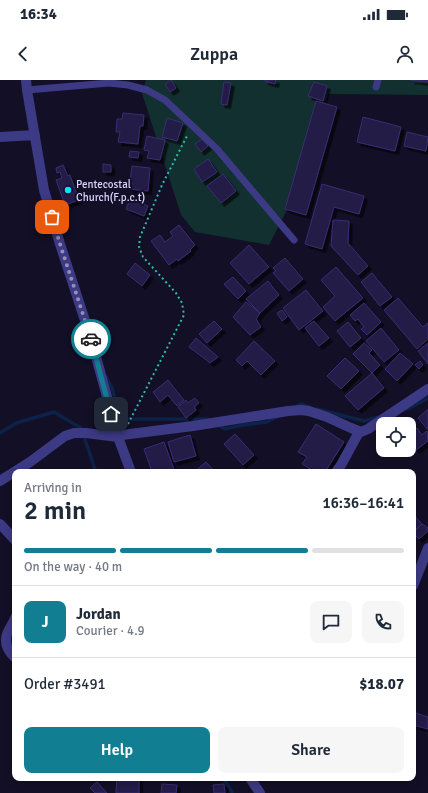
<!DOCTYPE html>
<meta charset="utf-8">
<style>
:root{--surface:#fff;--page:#f6f6f7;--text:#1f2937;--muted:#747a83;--line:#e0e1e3;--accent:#117e91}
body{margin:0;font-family:Signika,sans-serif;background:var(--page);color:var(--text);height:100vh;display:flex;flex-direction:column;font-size:15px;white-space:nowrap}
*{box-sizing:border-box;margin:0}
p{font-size:13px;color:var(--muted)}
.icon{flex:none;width:22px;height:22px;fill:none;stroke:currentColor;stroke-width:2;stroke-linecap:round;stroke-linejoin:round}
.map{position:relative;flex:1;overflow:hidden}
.details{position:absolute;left:12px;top:389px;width:404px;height:312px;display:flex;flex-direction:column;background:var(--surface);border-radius:8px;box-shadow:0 2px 10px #0003}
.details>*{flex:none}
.buttons{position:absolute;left:376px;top:337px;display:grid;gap:8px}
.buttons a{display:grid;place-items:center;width:40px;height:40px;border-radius:8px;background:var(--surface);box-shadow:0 2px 10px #0003;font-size:20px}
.pin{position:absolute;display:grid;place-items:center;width:34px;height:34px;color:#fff;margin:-17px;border-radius:8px;box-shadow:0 2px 6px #0006}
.courier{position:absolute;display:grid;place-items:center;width:40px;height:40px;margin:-20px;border:3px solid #117e91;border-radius:50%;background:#fff;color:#222;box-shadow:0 1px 5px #0007}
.overview em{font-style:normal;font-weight:600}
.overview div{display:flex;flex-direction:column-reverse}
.overview{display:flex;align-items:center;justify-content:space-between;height:68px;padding:0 12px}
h1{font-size:26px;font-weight:600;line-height:30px}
.bar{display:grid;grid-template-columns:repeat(4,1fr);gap:6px 4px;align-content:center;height:48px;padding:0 12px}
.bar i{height:5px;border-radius:3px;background:var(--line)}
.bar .current{background:var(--accent)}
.bar p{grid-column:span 4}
.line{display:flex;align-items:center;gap:10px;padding:0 12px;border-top:1px solid var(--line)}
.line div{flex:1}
.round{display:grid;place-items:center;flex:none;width:42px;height:42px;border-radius:8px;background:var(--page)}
.cta{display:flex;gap:8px;margin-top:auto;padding:8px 12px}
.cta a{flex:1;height:46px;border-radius:8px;background:var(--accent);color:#fff;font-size:16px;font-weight:600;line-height:46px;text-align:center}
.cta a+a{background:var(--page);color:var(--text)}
.status{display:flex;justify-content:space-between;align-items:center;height:28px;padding:0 20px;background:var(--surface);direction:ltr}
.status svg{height:11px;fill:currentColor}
header{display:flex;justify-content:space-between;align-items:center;height:52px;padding:0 12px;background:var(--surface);font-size:18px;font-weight:600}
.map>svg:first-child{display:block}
.green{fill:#12302f}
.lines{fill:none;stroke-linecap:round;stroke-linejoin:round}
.stream{stroke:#0c2248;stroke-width:3.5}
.building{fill:#241b47;stroke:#3b2d73;filter:url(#shadow)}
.path{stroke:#2fb8b0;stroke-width:2;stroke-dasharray:2 3;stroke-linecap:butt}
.lane{stroke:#3d3a85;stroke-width:7}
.street{stroke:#3d3a85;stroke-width:10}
.done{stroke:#948fb3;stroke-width:4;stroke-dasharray:0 7.2}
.route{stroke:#117e91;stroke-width:5}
.poi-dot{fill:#00e5ff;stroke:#130f26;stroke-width:1.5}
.labels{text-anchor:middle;stroke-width:4;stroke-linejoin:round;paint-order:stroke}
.poi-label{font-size:11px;fill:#d9d4ff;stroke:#130f26;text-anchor:start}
</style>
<div class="status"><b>16:34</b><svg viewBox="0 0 49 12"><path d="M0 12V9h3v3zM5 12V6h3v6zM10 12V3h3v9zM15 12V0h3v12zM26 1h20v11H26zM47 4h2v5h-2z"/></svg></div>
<header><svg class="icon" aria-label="back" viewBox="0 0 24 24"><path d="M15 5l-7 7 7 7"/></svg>Zuppa<svg class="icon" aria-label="person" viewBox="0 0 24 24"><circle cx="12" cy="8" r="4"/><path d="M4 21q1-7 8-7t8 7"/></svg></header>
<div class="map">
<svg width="428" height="713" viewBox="0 0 428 713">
<defs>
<filter id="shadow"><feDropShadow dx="3.5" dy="3.5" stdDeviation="0" flood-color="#0009"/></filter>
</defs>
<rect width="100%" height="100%" fill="#130f26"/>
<path class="green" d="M146,0h282v15l-100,-1 -22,78 -37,73 -74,-13 -14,-17 -39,-122z"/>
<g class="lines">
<path class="stream" d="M106,296l6,12 9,31h86l4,2
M295,327l6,-3 8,3
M317,329l47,12 15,-4
M404,330l6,-2 18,-10
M218,345l7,4 18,-4 24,-3 12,-6
M0,353l16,-10 38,-11 27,16 15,44
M223,698l9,14"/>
</g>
<path class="building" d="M171,0l5,8 -6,4 -5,-8z
M265,0h11l-1,4 -10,-3z
M411,0h17v2z
M224,2l7,1 -4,22 -6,-1z
M314,2l13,4 -4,15 -15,-5z
M316,21l21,6 -31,108 -21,-6z
M123,33l21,2 -1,11h-3l-2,18 -20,-2 2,-10h-4l1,-13h5z
M363,37l38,10 -6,24 -38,-9z
M167,38l16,5 -6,18 -15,-4z
M407,52l21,5 -2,14 -22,-5z
M147,56l18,4 -5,20 -13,-2 2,-7 -5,-1z
M202,59l6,7 -7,6 -6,-8z
M130,71l9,1 -1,6 -9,-1z
M208,79l9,13 -15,10 -8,-13z
M103,84l8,1v7h-8z
M63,85l5,11 2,-1 9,25 -14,5 -9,-25 6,-2 -2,-6 -3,1 -1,-5z
M132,86l18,2 -2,23 -19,-2z
M223,94l13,17 -15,12 -14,-17z
M322,104l42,12 -5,18 -25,-7 -12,42 -17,-5z
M130,119l18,7 -4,10 -18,-7z
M333,140l16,1 -1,22 20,23 -10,9 -27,-29z
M179,145l16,20 -5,5 1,1 -13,10 -1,-2 -8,6 -18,-24 9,-6 5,7 8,-6 -3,-4z
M249,165l20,22 -20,17 -19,-21z
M285,178l18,21 -14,12 -16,-18 3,-2 -3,-3z
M135,183l15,12 -8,11 -15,-12z
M336,187l27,31 -28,23 -12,-14 12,-11 -14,-16z
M372,193l20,24 -12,9 -19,-24z
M233,197l13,14 -8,8 -14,-15z
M268,201l11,14 -19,18 -14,-14z
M306,210l17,21 -24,19 -16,-22z
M398,218l25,29 5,-4v16l-11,10 -33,-39z
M246,222l14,11 -4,6 5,8 -11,8 -17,-18z
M364,223l17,19 -14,13 -6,-6 3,-2 -6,-8 -3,2 -5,-6z
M282,230l5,7 -5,4 -5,-8z
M214,241l8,8 -15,14 -8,-9z
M314,241l15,17 -10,8 -14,-18z
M348,242l13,16 -11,9 -13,-16z
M381,248l18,22 -15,12 -18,-21z
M196,258l22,19 -8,6 -21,-16z
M254,261l21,20 -14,14 -14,-14 -5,5 -6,-6z
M364,263l8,7 -3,3 11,12 -8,8 -19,-19z
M428,263v21l-10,-13z
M400,273l13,11 -16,17 -12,-12z
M345,278l14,13 -18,18 -14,-13z
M420,281l3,4 -4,4 -4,-4z
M372,293l12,15 -26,22 -13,-14z
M168,300l16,20 -7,6 -9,-11 -8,7 -7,-10z
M195,318l4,5 -5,4 2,3 -10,8 -8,-11 8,-7 2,3z
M428,329v21l-10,-12z
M316,344l28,18 -19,30h-10l-13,-8 5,-7 -9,-5z
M417,348l5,7 5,-4 1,10 -12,9 -7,-9v-7z
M235,354l19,21 -11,10 -19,-21z
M190,355l6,21 -22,6 -6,-20z
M164,362l11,30h-23l-8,-23z
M206,382l9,10h-21z
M413,434l9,10 -9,8z
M422,444l6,4v3l-9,8 -6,-6z
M413,632l15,5v12l-15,-4z
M117,698h22v15h-23z
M97,702l10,11h-12l-5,-5z
M162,704l15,1 -1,8h-15z
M224,704l1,9h-11l-1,-8z"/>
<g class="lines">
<path class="path" d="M128,344l56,-109 -2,-12 -6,-10 -33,-36 -4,-10 1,-10 22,-52 26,-51"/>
<path class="lane" d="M376,7l2,-7
M27,10l82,-7 19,2 19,5 18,10 52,49 77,91"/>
<path class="street" d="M26,0l1,10 17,100 16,54 32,98 26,95 13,35
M0,57l35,-2
M336,392l5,-7 18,-33
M0,401l30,-19 35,-26 9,-3h12l32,4 4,-2 71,-9 95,-15 13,-1 8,1 18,6 24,11 10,4 7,-3 60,-40
M0,444l15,16
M413,506l15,-38
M15,538c-2,6 -6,10 -8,16 -3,9 1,17 8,24
M250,698l10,15"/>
</g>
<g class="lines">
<path class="done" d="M52,137l8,27 31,95"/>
<path class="route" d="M91,259l20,75"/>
</g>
<circle class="poi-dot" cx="68" cy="110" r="4"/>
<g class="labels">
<g class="poi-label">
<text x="76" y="108">Pentecostal<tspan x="76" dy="13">Church(F.p.c.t)</tspan></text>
</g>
</g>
</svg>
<div class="buttons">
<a><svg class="icon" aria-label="locate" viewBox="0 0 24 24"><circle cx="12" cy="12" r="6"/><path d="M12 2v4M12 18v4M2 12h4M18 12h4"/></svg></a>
</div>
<div class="pin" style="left:52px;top:137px;background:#ea580c"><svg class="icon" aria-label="bag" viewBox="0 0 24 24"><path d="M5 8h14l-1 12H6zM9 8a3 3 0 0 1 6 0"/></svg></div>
<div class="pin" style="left:111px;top:334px;background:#1f2937"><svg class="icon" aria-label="home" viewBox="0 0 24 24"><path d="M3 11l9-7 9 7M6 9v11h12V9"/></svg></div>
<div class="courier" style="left:91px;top:259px"><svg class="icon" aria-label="car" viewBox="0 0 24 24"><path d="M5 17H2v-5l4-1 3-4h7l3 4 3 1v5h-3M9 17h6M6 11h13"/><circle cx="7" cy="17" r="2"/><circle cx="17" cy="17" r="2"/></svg></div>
<section class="details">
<div class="overview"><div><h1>2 min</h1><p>Arriving in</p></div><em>16:36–16:41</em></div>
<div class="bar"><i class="current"></i><i class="current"></i><i class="current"></i><i></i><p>On the way · 40 m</p></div>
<div class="line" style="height:72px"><b class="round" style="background:var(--accent);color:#fff">J</b><div><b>Jordan</b><p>Courier · 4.9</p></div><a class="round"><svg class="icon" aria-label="chat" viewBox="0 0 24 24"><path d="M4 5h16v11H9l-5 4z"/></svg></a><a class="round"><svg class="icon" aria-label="phone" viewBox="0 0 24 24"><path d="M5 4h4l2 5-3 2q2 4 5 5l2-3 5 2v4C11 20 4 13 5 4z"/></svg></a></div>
<div class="line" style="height:52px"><div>Order #3491</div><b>$18.07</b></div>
<div class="cta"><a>Help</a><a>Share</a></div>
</section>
</div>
